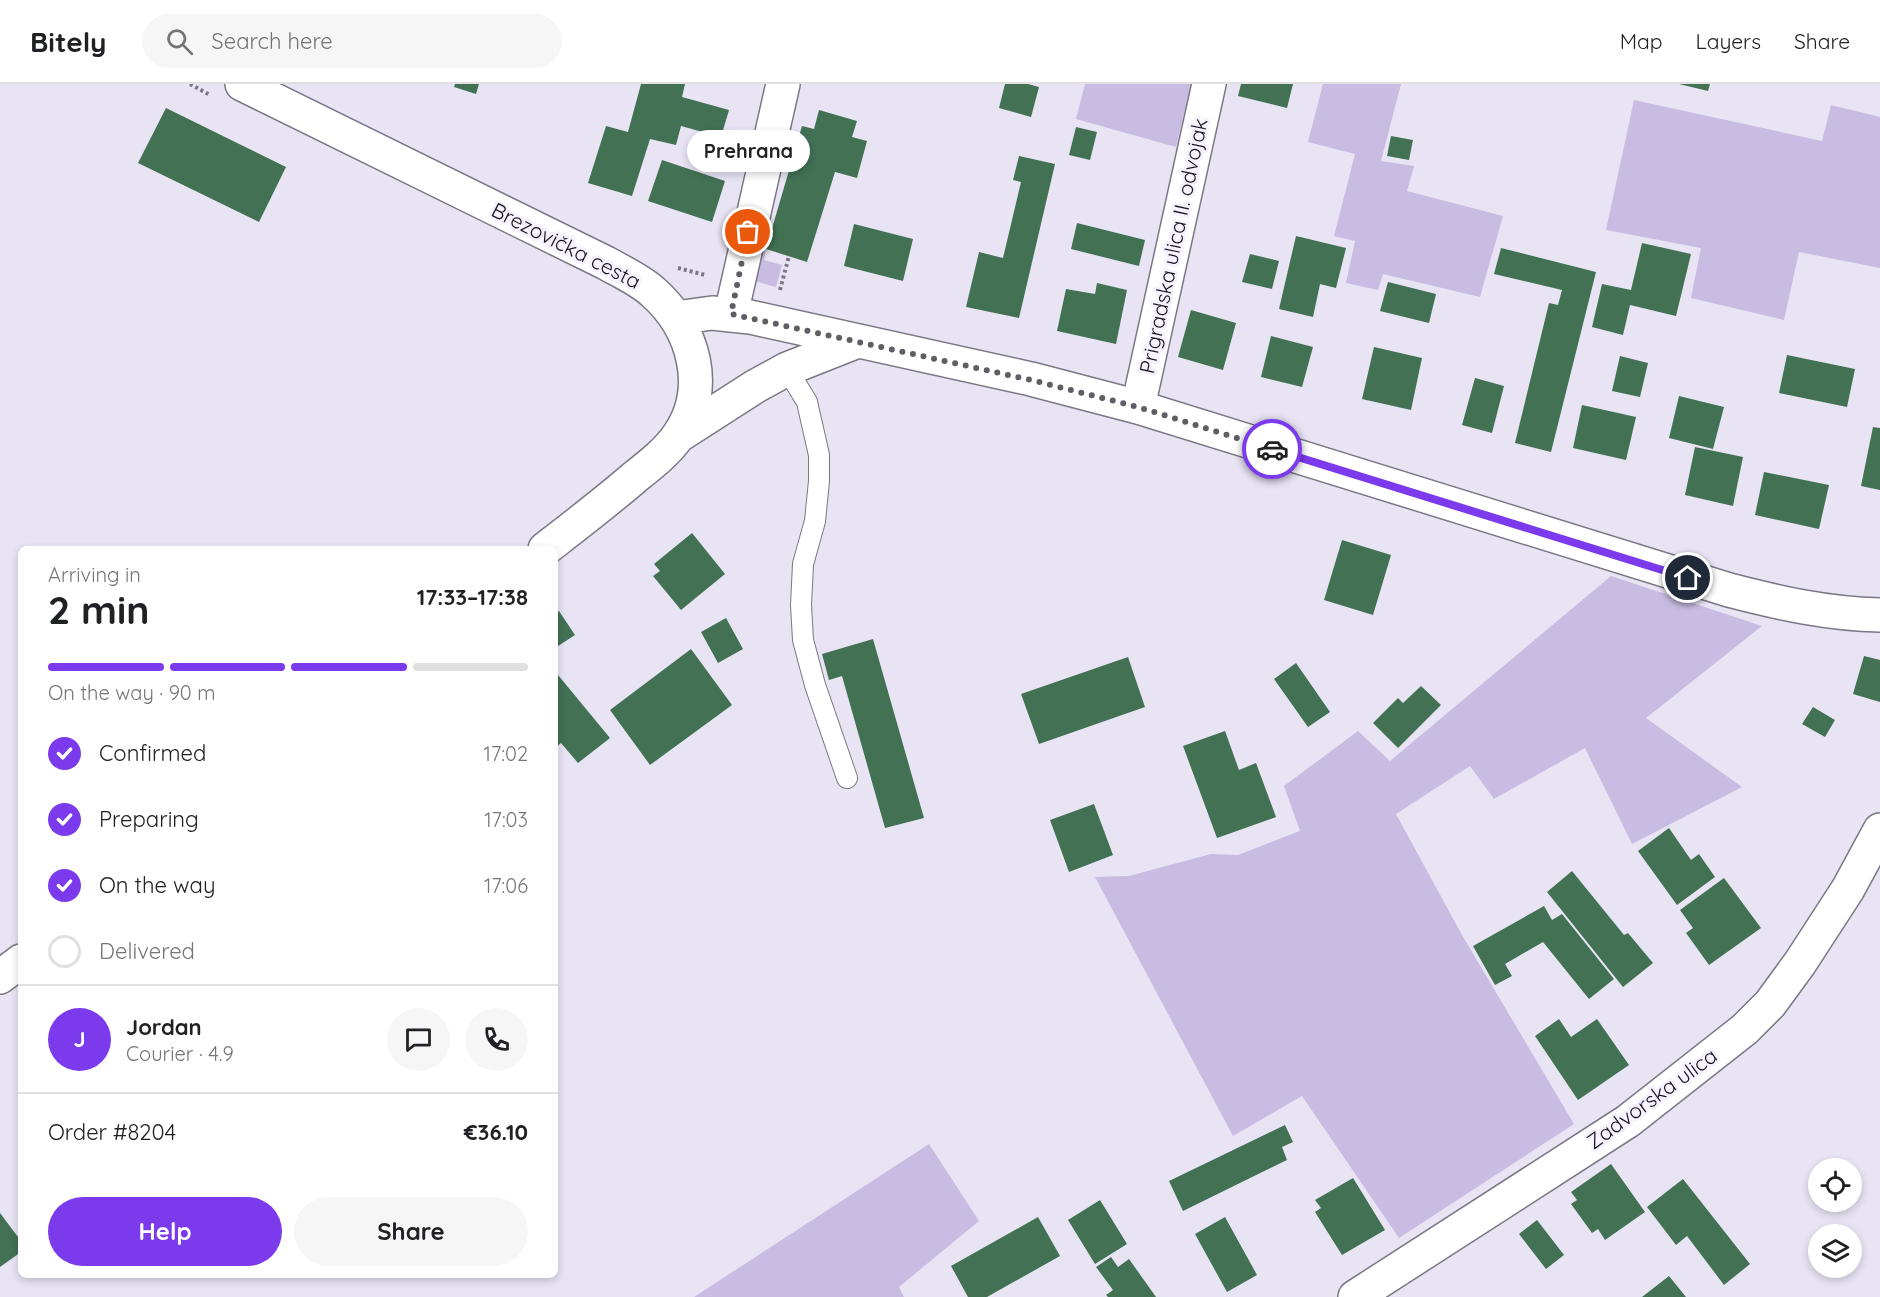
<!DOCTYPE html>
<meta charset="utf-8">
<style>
:root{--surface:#fff;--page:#f6f6f6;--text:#202124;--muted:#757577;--line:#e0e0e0;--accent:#7c3aed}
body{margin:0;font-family:Quicksand,sans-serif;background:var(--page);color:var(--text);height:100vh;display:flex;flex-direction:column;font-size:22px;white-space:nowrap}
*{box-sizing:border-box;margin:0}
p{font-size:20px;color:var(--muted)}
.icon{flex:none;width:33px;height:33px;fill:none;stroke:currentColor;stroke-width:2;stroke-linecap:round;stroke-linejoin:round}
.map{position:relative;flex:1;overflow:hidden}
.details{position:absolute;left:18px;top:462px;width:540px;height:732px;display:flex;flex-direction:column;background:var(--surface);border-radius:9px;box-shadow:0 3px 9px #0003}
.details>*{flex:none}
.buttons{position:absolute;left:1808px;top:1074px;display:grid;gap:12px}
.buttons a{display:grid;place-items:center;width:54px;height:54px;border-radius:50%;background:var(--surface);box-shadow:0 3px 9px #0003;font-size:30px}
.pin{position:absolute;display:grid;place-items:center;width:51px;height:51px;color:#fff;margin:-26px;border:3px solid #fff;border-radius:50%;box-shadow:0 2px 6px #0007}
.courier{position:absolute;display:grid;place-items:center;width:60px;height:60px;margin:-30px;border:4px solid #7c3aed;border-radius:50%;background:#fff;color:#222;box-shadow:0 2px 8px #0007}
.bubble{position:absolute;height:42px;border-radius:21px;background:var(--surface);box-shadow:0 3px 9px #0003;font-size:20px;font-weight:800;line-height:42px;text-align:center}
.overview em{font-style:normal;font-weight:800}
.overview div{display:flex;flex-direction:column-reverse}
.overview{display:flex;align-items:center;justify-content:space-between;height:102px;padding:0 30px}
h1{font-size:39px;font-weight:800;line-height:45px}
.bar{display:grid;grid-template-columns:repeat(4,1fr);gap:9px 6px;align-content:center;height:72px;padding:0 30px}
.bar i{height:8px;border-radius:4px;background:var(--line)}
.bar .current{background:var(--accent)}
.bar p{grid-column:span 4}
.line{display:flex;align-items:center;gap:15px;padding:0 30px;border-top:2px solid var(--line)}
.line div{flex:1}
.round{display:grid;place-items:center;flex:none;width:63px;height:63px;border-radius:32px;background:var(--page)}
ol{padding:0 30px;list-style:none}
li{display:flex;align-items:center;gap:18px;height:66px}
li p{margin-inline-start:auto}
li .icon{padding:6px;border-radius:50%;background:var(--accent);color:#fff;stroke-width:4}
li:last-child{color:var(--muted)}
li i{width:33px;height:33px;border:3px solid var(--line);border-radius:50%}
.cta{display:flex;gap:12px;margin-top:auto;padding:12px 30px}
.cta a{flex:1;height:69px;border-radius:36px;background:var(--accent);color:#fff;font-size:24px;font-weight:800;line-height:69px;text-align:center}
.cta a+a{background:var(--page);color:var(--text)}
header{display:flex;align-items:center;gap:36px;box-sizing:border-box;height:84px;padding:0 30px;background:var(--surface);border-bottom:2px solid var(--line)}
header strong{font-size:28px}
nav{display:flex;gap:33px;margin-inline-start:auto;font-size:21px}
.search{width:420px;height:54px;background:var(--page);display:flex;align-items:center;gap:15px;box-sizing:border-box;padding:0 21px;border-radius:33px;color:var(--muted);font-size:22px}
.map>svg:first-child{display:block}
.green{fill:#c8bce2}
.building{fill:#427154}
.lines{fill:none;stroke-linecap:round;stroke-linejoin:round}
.service-casing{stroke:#7b7785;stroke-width:22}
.minor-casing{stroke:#7b7785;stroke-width:36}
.secondary-casing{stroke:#7b7785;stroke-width:36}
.path{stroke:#7b7883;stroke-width:4;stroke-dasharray:3 3;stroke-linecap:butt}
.service{stroke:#fff;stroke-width:20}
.minor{stroke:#fff;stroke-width:33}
.secondary{stroke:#fff;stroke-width:33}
.done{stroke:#605d66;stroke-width:6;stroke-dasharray:0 10.8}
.route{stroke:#7c3aed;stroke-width:8}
.labels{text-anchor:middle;stroke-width:6;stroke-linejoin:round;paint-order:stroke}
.street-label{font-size:21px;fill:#16141a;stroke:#f5f1fe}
</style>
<header>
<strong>Bitely</strong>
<div class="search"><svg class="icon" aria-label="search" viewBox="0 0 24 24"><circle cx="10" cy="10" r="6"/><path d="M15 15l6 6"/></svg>Search here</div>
<nav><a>Map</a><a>Layers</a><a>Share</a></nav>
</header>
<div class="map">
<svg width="1880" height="1213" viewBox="0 0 1880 1213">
<rect width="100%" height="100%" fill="#e8e4f4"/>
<path class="green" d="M1085,0h106l-15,63 -100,-28z
M1323,0h78l-20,77 33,5 -7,25 96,25 -23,81 -97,-23 -5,16 -32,-7 9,-42 -21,-5 21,-82 -47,-12z
M1634,16l188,41 9,-36 49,12v151l-81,-16 -15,68 -93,-22 10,-50 -95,-18z
M757,162l9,3 -2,11 18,5 -6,22 -29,-8z
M1611,492l151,50 -116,92 96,69 -110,57 -47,-96 -91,51 -24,-33 -74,48 66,121 112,189 -175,114 -97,-142 -69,40 -138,-259 34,-1 82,-22 27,1 62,-24 -16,-45 74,-55 32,30z
M929,1060l50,77 -80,66 5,10h-210z"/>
<path class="building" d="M455,0h24l-3,10 -22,-7z
M641,0h44l-3,13 47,13 -8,27 -40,-11 -5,19 -26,-6 -18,57 -44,-13 18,-57 22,6z
M1005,0h23l11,3 -8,30 -32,-9z
M1241,0h52l-6,24 -49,-12z
M1679,0h31l-2,7z
M166,24l120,59 -27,55 -121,-59z
M819,26l38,11 -5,16 15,4 -10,37 -22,-6 -28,90 -41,-13 36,-123 12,3z
M1076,43l21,5 -7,28 -21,-5z
M1391,52l22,4 -4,20 -22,-4z
M1019,72l36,8 -36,154 -53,-11 13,-55 24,6 18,-76 -8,-2z
M662,76l63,21 -13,41 -64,-21z
M1077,139l68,17 -6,26 -68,-17z
M854,140l59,15 -10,42 -59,-15z
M1296,152l50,12 -10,40 -16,-4 -7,33 -34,-8z
M1642,159l49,11 -15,62 -46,-11 -7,30 -31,-8 10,-43 29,6z
M1501,164l95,24 -45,180 -36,-9 34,-140 9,2 4,-15 -68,-16z
M1250,170l29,7 -7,28 -30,-7z
M1388,198l48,12 -7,29 -49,-12z
M1097,199l30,7 -11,54 -59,-13 9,-42 29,5z
M1191,226l45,13 -13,47 -45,-13z
M1271,252l42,11 -11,40 -41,-10z
M1374,263l48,11 -11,52 -49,-11z
M1787,271l68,14 -8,38 -68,-14z
M1620,272l28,7 -8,34 -28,-6z
M1475,294l29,8 -12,47 -30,-8z
M1679,312l45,11 -11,42 -44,-11z
M1582,321l54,12 -10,43 -53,-12z
M1873,343l7,1v62l-19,-4z
M1695,363l48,10 -10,49 -48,-11z
M1764,388l65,13 -10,44 -64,-14z
M692,449l33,41 -44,36 -28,-34 7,-5 -6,-7z
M1342,456l49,15 -18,60 -49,-15z
M559,527l16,24 -20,13v-34z
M726,534l17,31 -25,14 -17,-31z
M873,555l51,179 -39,10 -43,-152 -13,4 -7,-26z
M691,565l41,56 -82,60 -40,-55z
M1864,572l16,4v42l-27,-8z
M1128,573l17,50 -106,37 -18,-50z
M1296,579l34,49 -22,15 -34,-48z
M558,591l52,63 -32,25 -17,-20 -6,5v-70z
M1421,602l20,19 -43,43 -25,-25 25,-25 5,5z
M1813,623l22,13 -10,17 -23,-13z
M1225,647l14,39 17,-7 20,54 -59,21 -34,-92z
M1094,720l19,51 -44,17 -19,-52z
M1669,744l22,32 8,-6 16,23 -38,28 -39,-54z
M1572,787l52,64 4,-2 25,30 -30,24 -76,-95z
M1724,794l37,50 -52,37 -23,-32 7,-5 -13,-18z
M1544,822l8,14 10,-6 52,65 -25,20 -46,-57 -38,22 7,12 -17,9 -22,-39z
M1559,935l12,18 26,-18 32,46 -51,35 -43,-64z
M1285,1041l8,17 -11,5 5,13 -104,51 -14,-30z
M1611,1080l34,48 -40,28 -7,-11 -6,4 -21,-29 6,-4 -6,-8z
M1353,1094l32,52 -43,25 -27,-43 6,-4 -6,-8z
M1683,1095l67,85 -26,21 -37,-49 -11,9 -29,-38z
M1100,1116l27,44 -32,20 -27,-44z
M0,1129l21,28v11l-21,15z
M1038,1133l22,39 -73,41h-19l-17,-31z
M1225,1133l32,58 -30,17 -32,-58z
M1537,1136l27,35 -18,14 -27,-35z
M1111,1173l7,10 11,-8 27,38h-48l-2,-2 7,-5 -17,-23z
M1669,1192l17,21h-44z"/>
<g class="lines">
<g class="service-casing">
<path id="service" d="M787,285l20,33 12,53v26l-4,40 -12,43 -2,41 2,35 12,45 32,93"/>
</g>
<g class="minor-casing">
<path id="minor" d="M731,230l52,-230
M1138,323l71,-323
M1355,1213l273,-176 117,-92 25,-25 30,-41 48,-74 32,-59"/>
</g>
<g class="secondary-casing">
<path id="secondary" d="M242,0l364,179c16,9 34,17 47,29 41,36 58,97 25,144 -11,16 -28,29 -43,41 -29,25 -59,48 -90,72
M676,234l36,-5 38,4 281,62 107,28 591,183c50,13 99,24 151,25
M678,352l78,-50 31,-17 71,-28
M0,893l21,-16"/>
</g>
<path class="path" d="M190,0l20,11
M678,184l27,7
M780,206l9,-34"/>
<use href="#service" class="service"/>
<use href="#minor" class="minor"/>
<use href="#secondary" class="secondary"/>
</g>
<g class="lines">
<path class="done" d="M748,148l-17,82 300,66 107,27 134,42"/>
<path class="route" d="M1272,365l416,129"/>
</g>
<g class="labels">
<g class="street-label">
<text transform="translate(566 162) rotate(27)" y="7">Brezovička cesta</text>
<text transform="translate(1174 162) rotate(-78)" y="7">Prigradska ulica II. odvojak</text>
<text transform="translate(1652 1015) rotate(-36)" y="7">Zadvorska ulica</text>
</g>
</g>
</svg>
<div class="buttons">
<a><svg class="icon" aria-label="locate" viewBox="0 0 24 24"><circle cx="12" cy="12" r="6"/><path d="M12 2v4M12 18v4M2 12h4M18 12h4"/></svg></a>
<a><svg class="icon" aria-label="layers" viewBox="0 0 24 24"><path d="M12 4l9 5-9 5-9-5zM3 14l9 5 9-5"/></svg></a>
</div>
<div class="pin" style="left:748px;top:148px;background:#ea580c"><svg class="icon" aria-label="bag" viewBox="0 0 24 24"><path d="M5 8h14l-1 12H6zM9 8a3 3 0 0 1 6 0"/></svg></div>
<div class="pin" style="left:1688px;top:494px;background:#1f2937"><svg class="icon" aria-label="home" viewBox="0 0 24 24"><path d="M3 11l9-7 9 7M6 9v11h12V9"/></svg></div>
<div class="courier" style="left:1272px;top:365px"><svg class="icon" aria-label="car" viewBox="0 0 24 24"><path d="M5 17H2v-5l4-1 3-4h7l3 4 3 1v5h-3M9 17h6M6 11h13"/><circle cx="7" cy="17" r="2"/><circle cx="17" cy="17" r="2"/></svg></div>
<div class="bubble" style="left:687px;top:46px;width:123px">Prehrana</div>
<section class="details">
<div class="overview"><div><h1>2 min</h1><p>Arriving in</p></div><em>17:33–17:38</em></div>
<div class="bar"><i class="current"></i><i class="current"></i><i class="current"></i><i></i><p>On the way · 90 m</p></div>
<ol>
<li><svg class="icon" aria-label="check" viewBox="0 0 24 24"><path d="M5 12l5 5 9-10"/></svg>Confirmed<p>17:02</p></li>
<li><svg class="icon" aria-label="check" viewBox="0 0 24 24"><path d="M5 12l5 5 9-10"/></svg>Preparing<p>17:03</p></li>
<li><svg class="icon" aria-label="check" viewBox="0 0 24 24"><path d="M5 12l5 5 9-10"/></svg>On the way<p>17:06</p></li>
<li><i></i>Delivered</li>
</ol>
<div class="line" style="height:108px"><b class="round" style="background:var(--accent);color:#fff">J</b><div><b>Jordan</b><p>Courier · 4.9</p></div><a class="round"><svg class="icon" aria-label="chat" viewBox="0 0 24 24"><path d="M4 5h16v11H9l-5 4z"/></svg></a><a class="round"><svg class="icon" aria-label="phone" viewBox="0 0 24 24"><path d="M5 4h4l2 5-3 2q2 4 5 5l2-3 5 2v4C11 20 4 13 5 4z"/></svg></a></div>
<div class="line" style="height:78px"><div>Order #8204</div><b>€36.10</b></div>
<div class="cta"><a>Help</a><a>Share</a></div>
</section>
</div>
